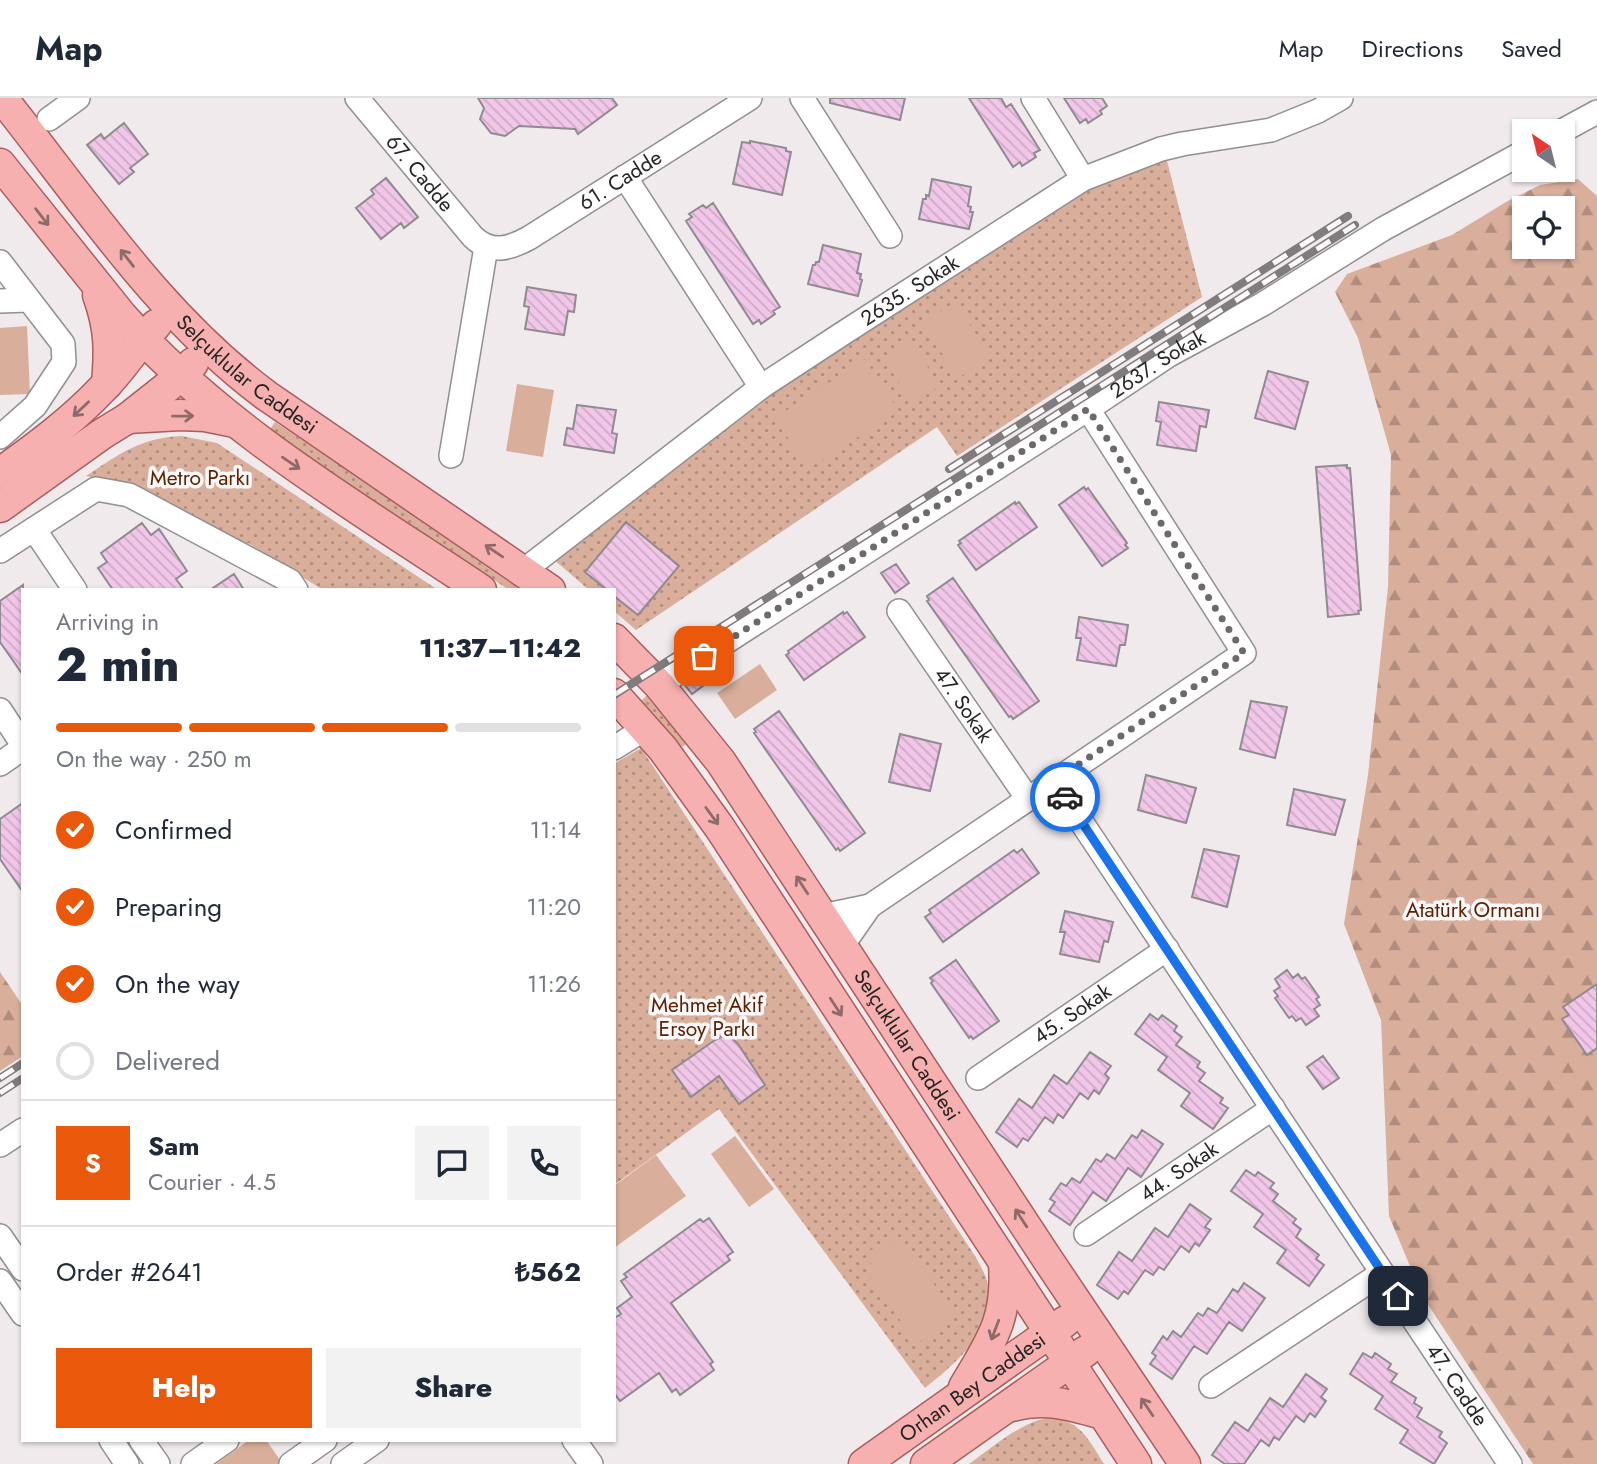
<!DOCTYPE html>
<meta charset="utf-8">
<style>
:root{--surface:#fff;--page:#f2f2f3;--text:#1f2937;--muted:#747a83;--line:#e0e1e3;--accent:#ea580c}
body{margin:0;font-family:Jost,sans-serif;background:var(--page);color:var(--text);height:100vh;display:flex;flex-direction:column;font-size:26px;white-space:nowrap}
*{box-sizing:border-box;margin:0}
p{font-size:23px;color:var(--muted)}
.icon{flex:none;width:38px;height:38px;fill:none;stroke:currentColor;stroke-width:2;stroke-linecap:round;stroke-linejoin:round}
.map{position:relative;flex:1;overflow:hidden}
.side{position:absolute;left:21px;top:490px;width:595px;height:854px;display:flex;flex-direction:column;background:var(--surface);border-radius:0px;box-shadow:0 2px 5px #0004}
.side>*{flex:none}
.needle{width:46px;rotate:325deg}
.controls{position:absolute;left:1512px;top:21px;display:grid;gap:14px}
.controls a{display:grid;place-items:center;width:63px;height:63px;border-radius:0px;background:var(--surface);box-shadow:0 2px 5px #0004;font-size:35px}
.pin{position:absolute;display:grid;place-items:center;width:60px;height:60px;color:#fff;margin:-30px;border-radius:14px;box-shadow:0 4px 10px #0006}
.courier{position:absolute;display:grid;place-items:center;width:70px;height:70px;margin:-35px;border:5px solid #1a73e8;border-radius:50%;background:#fff;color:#222;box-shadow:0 2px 9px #0007}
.head em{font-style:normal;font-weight:800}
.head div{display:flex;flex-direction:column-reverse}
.head{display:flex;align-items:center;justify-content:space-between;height:119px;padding:0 35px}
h1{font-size:46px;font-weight:800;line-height:52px}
.bar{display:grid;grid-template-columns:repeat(4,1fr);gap:10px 7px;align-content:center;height:84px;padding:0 35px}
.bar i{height:9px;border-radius:5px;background:var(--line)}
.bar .selected{background:var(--accent)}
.bar p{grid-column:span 4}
.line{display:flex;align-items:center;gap:18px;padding:0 35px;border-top:2px solid var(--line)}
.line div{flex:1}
.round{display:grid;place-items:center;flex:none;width:74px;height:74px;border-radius:0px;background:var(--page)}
ol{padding:0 35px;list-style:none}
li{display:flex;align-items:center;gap:21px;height:77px}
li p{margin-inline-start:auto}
li .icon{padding:7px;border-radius:50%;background:var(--accent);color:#fff;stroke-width:4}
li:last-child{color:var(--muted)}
li i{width:38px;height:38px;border:4px solid var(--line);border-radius:50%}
.cta{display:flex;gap:14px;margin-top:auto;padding:14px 35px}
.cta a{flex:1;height:80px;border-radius:0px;background:var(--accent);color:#fff;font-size:28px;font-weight:800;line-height:80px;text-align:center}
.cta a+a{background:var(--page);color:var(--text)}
header{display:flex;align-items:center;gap:42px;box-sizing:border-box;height:98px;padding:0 35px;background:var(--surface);border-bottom:2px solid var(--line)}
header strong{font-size:33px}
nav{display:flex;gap:38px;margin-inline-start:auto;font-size:24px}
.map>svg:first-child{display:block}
.green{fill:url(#green-dots)}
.forest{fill:url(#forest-firs);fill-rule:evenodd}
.pitch{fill:#d9ae9b}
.building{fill:url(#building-back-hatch);stroke:#8f8b8e;stroke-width:2}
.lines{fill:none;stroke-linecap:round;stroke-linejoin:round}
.minor-casing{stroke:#938e90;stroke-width:26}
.major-casing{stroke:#ab5d5d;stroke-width:33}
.minor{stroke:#fff;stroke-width:23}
.major{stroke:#f7b0b0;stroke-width:30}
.rail-casing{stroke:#807c7e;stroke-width:8}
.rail{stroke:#fdf8f9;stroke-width:5;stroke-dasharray:16;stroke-linecap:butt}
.oneway{stroke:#8e6a6a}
.done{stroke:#6d696b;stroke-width:7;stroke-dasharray:0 12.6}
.route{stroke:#1a73e8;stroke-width:9}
.labels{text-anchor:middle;stroke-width:7;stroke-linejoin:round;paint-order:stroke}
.street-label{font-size:21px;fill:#262425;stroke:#fdf8f9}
.park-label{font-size:21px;fill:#5d2200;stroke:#fdf8f9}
</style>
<header>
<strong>Map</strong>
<nav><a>Map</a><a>Directions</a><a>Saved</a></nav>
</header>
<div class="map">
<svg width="1597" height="1366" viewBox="0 0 1597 1366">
<defs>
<pattern id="green-dots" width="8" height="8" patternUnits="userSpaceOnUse" patternTransform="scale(1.75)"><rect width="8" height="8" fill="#d9ae9b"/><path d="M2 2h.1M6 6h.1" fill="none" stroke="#b08d7e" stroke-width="1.8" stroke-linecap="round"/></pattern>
<pattern id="forest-firs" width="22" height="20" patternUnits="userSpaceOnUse" patternTransform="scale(1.75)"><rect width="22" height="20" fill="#d9ae9b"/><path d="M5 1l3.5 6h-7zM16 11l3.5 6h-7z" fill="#b08d7e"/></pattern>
<pattern id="building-back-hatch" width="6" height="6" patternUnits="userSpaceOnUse" patternTransform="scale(1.75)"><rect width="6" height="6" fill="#f1c6e8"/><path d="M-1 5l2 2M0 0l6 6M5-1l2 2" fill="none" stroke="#ceaac7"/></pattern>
</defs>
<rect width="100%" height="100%" fill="#f0eaec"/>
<path class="green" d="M1166,59l36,140 -245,159 -20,-29 -301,203 -22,-19v-21h-25l-37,-32 206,-158 308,-202z
M275,324l255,168h-21c-80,-54 -161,-105 -240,-159z
M182,338l35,7 221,147h-115l-75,-47 -6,6 -29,-22 -93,-42 -34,-9c35,-23 54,-38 96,-40z
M647,597l6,6 35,42 -6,4 -9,-10 -33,-35z
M641,650l334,508c4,6 7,13 10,19 18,49 -26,86 -60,113l-206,-279 -105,76v-421z
M1046,1320c33,-1 43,22 58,46h-135c24,-17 48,-39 77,-46z"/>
<path class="forest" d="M1578,81l19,17v1268h-64l-110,-167 -34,-81 -8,-196 -37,-96 24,-149 20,-188 3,-132 -33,-117 -23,-46 12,-18 105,-39 54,-33 34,-17zM1524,110h39v39h-39z
M0,874l23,34v50l-23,15z"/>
<path class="pitch" d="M955,204l36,55 -33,21 -36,-55z
M27,228l3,68 -30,1v-67z
M910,242l30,46 -27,18 -30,-46z
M865,261l34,52 -91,58 -33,-51z
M517,286l37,6 -11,67 -37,-6z
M760,566l17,26 -42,29 -18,-26z
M735,1038l39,53 -25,18 -38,-53z
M656,1057l30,41 -72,52v-62z
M890,1139l7,9 11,2 49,68 -40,28 -48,-68 2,-12 -6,-10z
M249,1342h17l17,24h-67z"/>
<path class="building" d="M478,0h134l5,7 -39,29 -3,-5 -56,-3 -14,10 -14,-3 -11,-14 4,-11z
M830,0h75l-5,22 -70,-17z
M969,0h32l5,9 5,-3 29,46 -6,3 2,4 -14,9 -2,-4 -7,5z
M1064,0h38l5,8 -7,5 2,3 -14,9 -2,-4 -6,4z
M124,25l24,31 -18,14 4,4 -15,12 -32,-39 14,-11 3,5z
M750,43l36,7v3l5,1 -9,43 -49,-11 9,-42 8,1z
M386,80l32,39 -14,11 -3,-5 -20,16 -25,-31 18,-14 -3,-4z
M932,81l39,8 -3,19 3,1 -1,5h3l-4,17 -50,-10 4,-20h3v-4l3,1z
M713,105l67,104 -7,4 2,3 -14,10 -2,-4 -6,4 -67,-103 6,-4 -3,-3 14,-9 3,3z
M823,147l38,9 -4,19 4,1 -1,5 2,1 -4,16 -50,-12 5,-19h2l1,-3h3z
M527,189l49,8 -2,17 -6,-1 -4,24 -39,-6 4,-22 -5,-1z
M1268,273l40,11 -13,47 -40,-11z
M1159,304l50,8 -3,17 -6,-1 -4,25 -39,-6 4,-23 -5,-1z
M577,307l39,5 -4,23 5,1 -3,19 -50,-8 3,-17 6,1z
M1347,367v3h3l11,142 -3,1 1,3 -31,3 -12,-150z
M1084,389l2,3 2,-2 39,55 -2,2 3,3 -26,18 -43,-61z
M1015,404l1,2 3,-2 18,25 -61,43 -18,-25 3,-2 -2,-2z
M626,424l53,44 -41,49 -24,-19v-6h-7l-22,-18z
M142,425l9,12 8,-6 28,42 -11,8 8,11h-71l-15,-22 9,-6 -6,-9z
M896,466l13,19 -14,10 -14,-20z
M234,476l10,16h-34z
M953,480l86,123 -26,18 -2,-3 -2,1 -82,-116 2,-1 -2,-4z
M23,487v90l-23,-33v-41z
M843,514l1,2 3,-2 18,25 -61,43 -18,-25 3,-2 -1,-2z
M1079,519l49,8 -3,20h-5l-4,21 -39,-6 4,-22h-5z
M698,579l6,8 -12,9 -7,-9z
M1251,603l36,6 -12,51 -35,-9z
M779,613l86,122 -25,18 -2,-3 -2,2 -82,-117 2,-1 -2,-3z
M900,636l41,10 -11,47 -41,-9z
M1146,677l50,13 -10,35 -48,-13z
M1294,691l51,11 -10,35 -48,-10z
M23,705v89l-23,-33v-40z
M1022,751l17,24 -96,69 -18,-25 6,-4 -2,-3 85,-60 3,3z
M1204,751l35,7 -12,51 -35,-10z
M1065,813l48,11 -5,20 -4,-1 -5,21 -39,-8 5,-22h-5z
M956,862l43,61 -26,18 -2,-3 -2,2 -38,-55 2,-2 -3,-3z
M1287,872l6,8 5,-4 4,5 3,-2 14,20 -3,2 4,6 -6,4 5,7 -13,9 -5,-7 -5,3 -4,-5 -3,2 -14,-20 3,-2 -4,-5 6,-4 -5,-8z
M1597,886v64l-10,7 -25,-36 7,-4 -6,-8z
M1150,916l8,6 4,-5 15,11 -3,5 8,6 -6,8 24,17 -3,5 8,6 -6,8 24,17 -3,5 8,5 -15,21 -32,-23 9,-13 -32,-23 9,-13 -32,-23z
M727,938l6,3 5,5 27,41 -26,19 -20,-28 -28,21 -19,-27 43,-30 6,-3z
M1090,954l21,14 -6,8 4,4 -10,16 -5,-4 -6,9 -8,-6 -17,25 -5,-4 -5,9 -8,-6 -17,24 -5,-3 -6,9 -21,-15 23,-33 13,9 22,-33 13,9z
M1323,958l16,22 -16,11 -16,-22z
M1142,1032l21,14 -22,33 -13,-9 -22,33 -13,-9 -23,33 -21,-14 6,-9 -5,-3 11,-16 5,3 6,-8 8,5 16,-24 5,3 6,-8 8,5 17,-24 5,3z
M1246,1072l9,6 3,-4 16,11 -4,5 8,6 -5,7 23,18 -3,4 8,6 -5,8 23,18 -3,4 8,6 -15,21 -32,-23 9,-13 -32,-23 9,-13 -32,-23z
M1190,1106l21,15 -6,8 5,3 -11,16 -4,-3 -6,9 -8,-6 -17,24 -5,-3 -6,8 -8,-5 -17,24 -4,-3 -6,8 -21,-14 22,-33 13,9 23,-33 13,9z
M709,1120l24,34 -6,4 3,4 -59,43 42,59 -3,2 4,6 -34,25 -4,-6 -4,3 -13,-19 -39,28 -6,-8v-75l7,-4 -4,-6 15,-11 -11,-16 6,-4 -3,-3 76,-55 3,3z
M1244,1185l21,15 -23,33 -13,-9 -22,32 -13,-8 -22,33 -22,-15 6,-8 -4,-3 11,-17 4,4 6,-9 8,6 17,-24 5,3 5,-8 9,5 16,-24 5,3z
M1363,1255l9,5 3,-5 16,11 -3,5 9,5 -6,8 25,16 -2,5 8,5 -5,9 25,15 -3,5 8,6 -13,21 -34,-21 8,-13 -33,-21 8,-13 -33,-22z
M1306,1276l21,15 -6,8 5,4 -11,16 -5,-4 -6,9 -8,-6 -17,24 -5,-3 -5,9 -8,-6 -17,24h-19l-13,-9 23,-33 13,9 22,-33 13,9z"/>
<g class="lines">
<g class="minor-casing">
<g id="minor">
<path id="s1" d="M357,0l116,139c18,17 36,12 56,1l221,-140"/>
<path d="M802,0l88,138"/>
<path d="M1033,0l50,81"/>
<path d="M49,21l29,-21"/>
<path d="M1562,33l35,-19"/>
<path d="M625,79l136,210"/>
<path d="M0,164l63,82 1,18 -29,44 -35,31"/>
<path d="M0,203l28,-1"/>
<path d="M451,358l35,-209"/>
<path d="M34,431l41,61"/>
<path d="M0,453l96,-62 33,6 161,86 6,9"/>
<path id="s2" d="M523,473l238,-184 84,-55 238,-153 78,-30 21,-5 89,-14 47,-19 23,-13"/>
<path id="s3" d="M899,513l129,188"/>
<path id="s4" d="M659,587l429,-276 81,-54 94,-51 120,-75 141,-77"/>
<path d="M0,612l23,35"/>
<path d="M614,650l32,-20"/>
<path d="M0,666l23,-16"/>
<path id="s5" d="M1054,683l456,683"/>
<path d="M870,808l374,-253 -156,-244"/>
<path d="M822,818l48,-10 -28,40"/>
<path id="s6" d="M978,980l189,-129"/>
<path d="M0,1047l23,-15"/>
<path id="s7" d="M1086,1136l187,-126"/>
<path d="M0,1138l23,33"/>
<path d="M0,1183l23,33"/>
<path d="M1211,1288l171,-113"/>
<path d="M111,1342l16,24"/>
<path d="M141,1342l17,24"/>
<path d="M574,1342l17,24"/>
<path d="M193,1366l34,-24"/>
<path d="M291,1366l34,-24"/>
<path d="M343,1366l34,-24"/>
</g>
</g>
<g class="major-casing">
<g id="major">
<path id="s8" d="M2,0c83,104 157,218 265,298l283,194"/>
<path d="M0,66l122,152c100,113 235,191 359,274"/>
<path d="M98,197c12,33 12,55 9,89"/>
<path d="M128,320l52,-3 25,1 30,6"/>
<path d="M0,375c37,-26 73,-53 104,-86 19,-19 33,-43 52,-62"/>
<path d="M0,409l102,-73 26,-16 53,-42 12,-13"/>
<path id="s9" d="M614,541l45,46 62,77 327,498 137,204"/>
<path d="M614,596l49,55 57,79 416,636"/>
<path d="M964,1289c27,-46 44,-67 40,-123"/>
<path d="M1012,1308c36,-9 57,-1 91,8"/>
<path id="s10" d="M864,1366l202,-143"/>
<path d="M926,1366l160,-113"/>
</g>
</g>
<use href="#minor" class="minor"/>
<use href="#major" class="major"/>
<g class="rail-casing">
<path id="rail" d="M949,371l399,-253
M614,597l741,-470
M0,980l23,-15
M0,995l23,-15"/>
</g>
<use href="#rail" class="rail"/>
</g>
<defs><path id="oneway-shaft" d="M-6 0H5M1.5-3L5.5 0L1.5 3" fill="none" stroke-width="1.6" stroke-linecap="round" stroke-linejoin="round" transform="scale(1.75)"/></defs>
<g class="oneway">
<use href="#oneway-shaft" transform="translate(42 119) rotate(52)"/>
<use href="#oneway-shaft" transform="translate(127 160) rotate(-128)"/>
<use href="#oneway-shaft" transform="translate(81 311) rotate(137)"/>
<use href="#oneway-shaft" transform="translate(183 318) rotate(-1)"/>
<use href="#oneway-shaft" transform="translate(291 365) rotate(34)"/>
<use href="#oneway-shaft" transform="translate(494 453) rotate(-146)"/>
<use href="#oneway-shaft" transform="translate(712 718) rotate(54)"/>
<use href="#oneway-shaft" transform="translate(802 787) rotate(-123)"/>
<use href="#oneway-shaft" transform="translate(836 909) rotate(57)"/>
<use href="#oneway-shaft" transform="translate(1021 1120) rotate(-123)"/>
<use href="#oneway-shaft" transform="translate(995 1232) rotate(111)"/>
<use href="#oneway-shaft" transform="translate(1147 1309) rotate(-124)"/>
</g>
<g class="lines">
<path class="done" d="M704,558l384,-247 156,244 -190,128 11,16"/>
<path class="route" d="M1065,699l333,499"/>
</g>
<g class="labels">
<g class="street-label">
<text dy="7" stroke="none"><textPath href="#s1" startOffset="98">67. Cadde</textPath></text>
<text dy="7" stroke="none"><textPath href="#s1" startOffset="350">61. Cadde</textPath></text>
<text dy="7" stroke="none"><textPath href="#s2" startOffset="478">2635. Sokak</textPath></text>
<text dy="7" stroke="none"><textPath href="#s4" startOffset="593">2637. Sokak</textPath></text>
<text dy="7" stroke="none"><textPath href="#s8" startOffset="371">Selçuklular Caddesi</textPath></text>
<text dy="7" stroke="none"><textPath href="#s3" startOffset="114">47. Sokak</textPath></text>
<text dy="7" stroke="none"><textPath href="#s6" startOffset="114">45. Sokak</textPath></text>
<text dy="7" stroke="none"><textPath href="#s9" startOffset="502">Selçuklular Caddesi</textPath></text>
<text dy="7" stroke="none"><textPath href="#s7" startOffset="112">44. Sokak</textPath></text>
<text dy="7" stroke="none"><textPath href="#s5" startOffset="726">47. Cadde</textPath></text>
<text dy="7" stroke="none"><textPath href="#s10" startOffset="133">Orhan Bey Caddesi</textPath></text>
</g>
<g class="park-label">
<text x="200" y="387">Metro Parkı</text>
<text x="1473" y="819">Atatürk Ormanı</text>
<text x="707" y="914">Mehmet Akif<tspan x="707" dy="24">Ersoy Parkı</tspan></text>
</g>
</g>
</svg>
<div class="controls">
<a><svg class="needle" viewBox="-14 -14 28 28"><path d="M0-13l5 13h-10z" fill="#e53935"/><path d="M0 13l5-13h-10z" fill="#747a83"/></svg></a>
<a><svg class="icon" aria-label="locate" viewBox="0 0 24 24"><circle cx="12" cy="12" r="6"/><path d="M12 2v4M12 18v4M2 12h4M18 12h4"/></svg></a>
</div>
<div class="pin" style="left:704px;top:558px;background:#ea580c"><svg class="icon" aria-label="bag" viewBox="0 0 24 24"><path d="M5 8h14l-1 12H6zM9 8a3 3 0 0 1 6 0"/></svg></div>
<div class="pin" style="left:1398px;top:1198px;background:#1f2937"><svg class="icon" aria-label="home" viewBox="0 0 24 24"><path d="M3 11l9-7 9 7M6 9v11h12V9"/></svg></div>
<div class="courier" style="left:1065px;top:699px"><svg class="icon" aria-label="car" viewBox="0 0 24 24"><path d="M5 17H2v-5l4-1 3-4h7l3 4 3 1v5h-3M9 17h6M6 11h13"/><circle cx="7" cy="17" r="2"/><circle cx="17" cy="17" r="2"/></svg></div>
<section class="side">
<div class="head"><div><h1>2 min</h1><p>Arriving in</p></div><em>11:37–11:42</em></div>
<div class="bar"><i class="selected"></i><i class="selected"></i><i class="selected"></i><i></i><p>On the way · 250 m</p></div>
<ol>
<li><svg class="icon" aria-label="check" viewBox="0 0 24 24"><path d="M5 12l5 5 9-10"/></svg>Confirmed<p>11:14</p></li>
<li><svg class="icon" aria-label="check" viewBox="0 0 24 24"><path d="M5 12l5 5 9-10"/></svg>Preparing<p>11:20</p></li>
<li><svg class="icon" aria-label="check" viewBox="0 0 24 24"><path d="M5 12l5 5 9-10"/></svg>On the way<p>11:26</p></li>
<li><i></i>Delivered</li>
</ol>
<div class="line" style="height:126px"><b class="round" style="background:var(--accent);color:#fff">S</b><div><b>Sam</b><p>Courier · 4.5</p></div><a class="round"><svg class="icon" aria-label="chat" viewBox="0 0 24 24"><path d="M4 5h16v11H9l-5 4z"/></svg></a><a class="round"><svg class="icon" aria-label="phone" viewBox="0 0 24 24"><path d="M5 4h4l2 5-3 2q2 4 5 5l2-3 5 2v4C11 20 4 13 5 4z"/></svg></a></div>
<div class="line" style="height:91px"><div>Order #2641</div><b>₺562</b></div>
<div class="cta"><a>Help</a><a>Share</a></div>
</section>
</div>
